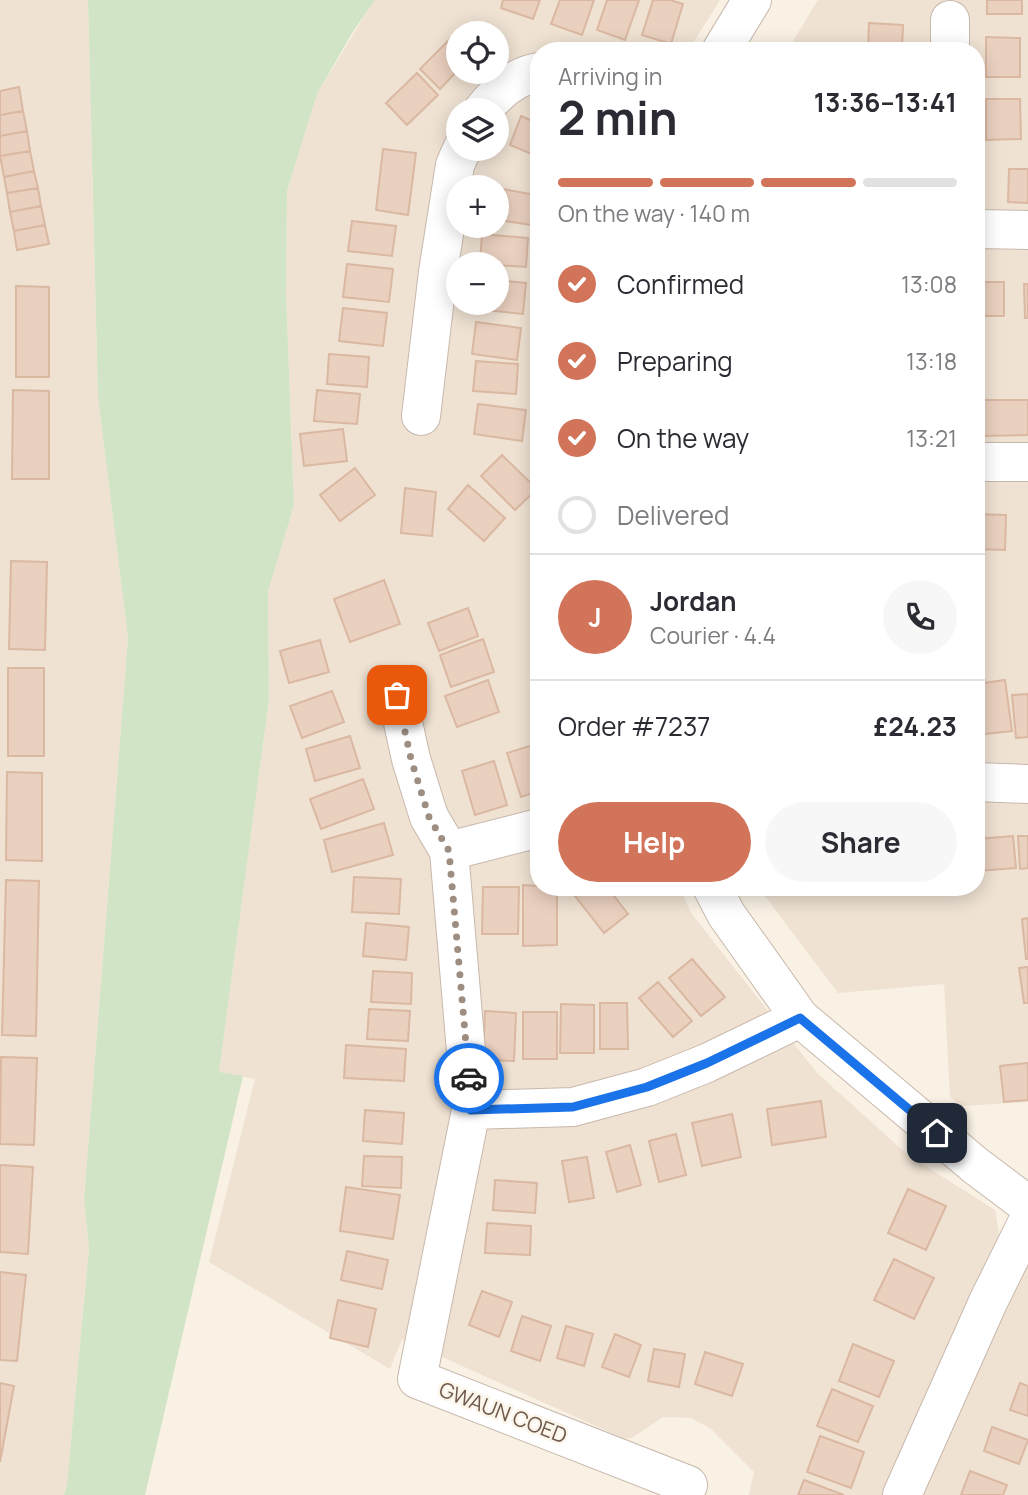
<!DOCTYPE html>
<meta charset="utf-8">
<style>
:root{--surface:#fff;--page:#f7f7f7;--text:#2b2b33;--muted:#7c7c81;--line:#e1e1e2;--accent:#d27459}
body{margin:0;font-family:Manrope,sans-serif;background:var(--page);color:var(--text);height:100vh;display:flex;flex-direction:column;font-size:26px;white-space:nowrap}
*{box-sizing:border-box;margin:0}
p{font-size:23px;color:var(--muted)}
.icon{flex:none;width:38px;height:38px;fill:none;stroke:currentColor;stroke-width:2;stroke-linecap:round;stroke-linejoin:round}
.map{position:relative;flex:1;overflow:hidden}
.sheet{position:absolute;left:530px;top:42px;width:455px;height:854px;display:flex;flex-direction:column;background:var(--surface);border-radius:28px;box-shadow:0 4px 18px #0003}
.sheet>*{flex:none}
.fabs{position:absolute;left:446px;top:21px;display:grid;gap:14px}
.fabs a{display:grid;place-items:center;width:63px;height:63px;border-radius:50%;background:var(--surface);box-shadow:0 4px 18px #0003;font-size:35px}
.pin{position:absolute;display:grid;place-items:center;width:60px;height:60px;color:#fff;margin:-30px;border-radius:14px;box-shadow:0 4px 10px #0006}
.courier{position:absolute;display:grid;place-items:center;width:70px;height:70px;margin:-35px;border:5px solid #1a73e8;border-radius:50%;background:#fff;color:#222;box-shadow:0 2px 9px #0007}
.overview em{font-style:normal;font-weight:700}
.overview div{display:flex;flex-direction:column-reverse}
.overview{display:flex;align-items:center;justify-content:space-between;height:119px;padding:0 28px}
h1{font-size:46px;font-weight:700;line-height:52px}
.bar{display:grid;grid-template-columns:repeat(4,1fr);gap:10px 7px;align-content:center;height:84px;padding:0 28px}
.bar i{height:9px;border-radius:5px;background:var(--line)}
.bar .current{background:var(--accent)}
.bar p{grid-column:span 4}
.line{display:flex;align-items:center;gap:18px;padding:0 28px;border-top:2px solid var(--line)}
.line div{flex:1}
.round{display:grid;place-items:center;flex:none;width:74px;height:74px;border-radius:37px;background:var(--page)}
ol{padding:0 28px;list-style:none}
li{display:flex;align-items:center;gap:21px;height:77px}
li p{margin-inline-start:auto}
li .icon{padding:7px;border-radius:50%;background:var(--accent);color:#fff;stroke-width:4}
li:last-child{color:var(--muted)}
li i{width:38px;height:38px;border:4px solid var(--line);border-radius:50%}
.button{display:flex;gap:14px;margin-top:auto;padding:14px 28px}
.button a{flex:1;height:80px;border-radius:42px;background:var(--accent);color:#fff;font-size:28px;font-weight:700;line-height:80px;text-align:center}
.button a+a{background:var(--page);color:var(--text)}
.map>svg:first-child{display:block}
.residential{fill:#efe2d3;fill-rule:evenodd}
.green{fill:#d1e4c5}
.building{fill:#ead0bf;stroke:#dab8a2;stroke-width:2}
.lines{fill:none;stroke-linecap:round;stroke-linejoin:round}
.minor-casing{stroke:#c8b8ac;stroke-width:40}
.minor{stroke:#fff;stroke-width:38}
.done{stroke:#9e8e82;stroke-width:7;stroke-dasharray:0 12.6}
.route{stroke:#1a73e8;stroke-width:9}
.labels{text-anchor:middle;stroke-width:5;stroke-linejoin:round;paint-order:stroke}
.street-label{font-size:21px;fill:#6d594d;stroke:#fcf5e9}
</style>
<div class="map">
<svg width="1028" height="1495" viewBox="0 0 1028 1495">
<rect width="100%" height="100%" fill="#f9f1e4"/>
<path class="residential" d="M0,0h88l10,398 30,240 -44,561 5,49 -22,236 -3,11h-64z
M374,0h346l-32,51h-149v836h140l12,26 126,160 91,82 87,55 6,34 27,17v234h-279l5,-23 -43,-43 -20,-11 -28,-1 -31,21 -7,1 -223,-100 -12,30 -181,-107 46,-183 -36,-7 50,-372 -1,-108 26,-87 -8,-213 1,-101 30,-97zM458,33h39v39h-39zM458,110h39v39h-39zM458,187h39v39h-39zM458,264h39v39h-39z
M818,0h210v1102l-66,4 -12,-9 -6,-113 -106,9 -80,-106h218v-836h-189z"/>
<path class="green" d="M88,0h287l-23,33 -35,61 -30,97 -1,101 8,213 -26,87 1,108 -50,372 24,4 -98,419h-81l3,-11 22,-236 -5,-49 44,-561 -30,-240z"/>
<path class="building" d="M503,0h37l-7,19 -32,-11z
M560,0h34l-12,35 -31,-11z
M607,0h32l-14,40 -28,-10z
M653,0h17l13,4 -12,40 -29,-9z
M987,0h35v14h-35z
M869,23l34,2 -1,26h-34z
M452,37l6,7v26l-18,19 -20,-20z
M986,37l34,1v39h-34z
M417,73l21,22 -31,30 -21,-22z
M19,87l4,24 -23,4v-24z
M986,99h34l1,40 -35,1z
M23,111l4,20 -27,5v-21z
M521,116l18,8v33l-29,-12z
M27,131l3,20 -30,5v-20z
M383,149l33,4 -8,62 -32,-5z
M30,151l4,20 -30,6 -4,-21z
M1009,169h19v34l-20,-1z
M34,171l4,17 -31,5 -3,-16z
M38,188l3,18 -31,6 -3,-19z
M497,188l39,7 -4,30 -35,-5z
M41,206l4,19 -31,6 -4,-19z
M352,221l44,5 -4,30 -44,-5z
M45,225l4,19 -32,6 -3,-19z
M482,234l46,4 -2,29 -46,-3z
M347,264l46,5 -4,33 -46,-5z
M497,280l29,3 -3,31 -47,-5v-6h21z
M976,282h28v34h-28z
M1024,284h4v34h-3z
M16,286l33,1v90h-33z
M343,308l44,5 -4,33 -44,-5z
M476,322l45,6 -4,32 -45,-6z
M329,354l40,3 -2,30 -40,-3z
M476,361l42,3 -2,30 -43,-3z
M13,390l36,1v88h-37z
M317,390l43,4 -3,30 -43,-3z
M981,400h47v35l-47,1z
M478,404l48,6 -4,31 -48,-7z
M343,429l4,32 -43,5 -4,-32z
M502,455l35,34 -22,21 -34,-34z
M355,468l20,27 -35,26 -20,-26z
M468,485l37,33 -21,23 -36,-32z
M405,488l31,4 -4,44 -31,-3z
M976,514l30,1 -1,35 -29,-1z
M11,561l36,1 -2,88 -36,-1z
M384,580l16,44 -50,18 -16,-43z
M468,608l10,28 -39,15 -11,-28z
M483,639l11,33 -43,15 -11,-32z
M320,640l9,32 -40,11 -9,-32z
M8,668h36v88h-36z
M488,680l11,32 -42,15 -12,-31z
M1005,680l7,51 -36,4v-51z
M332,691l12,31 -42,16 -12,-32z
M1028,694v43l-12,1 -4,-43z
M350,736l10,32 -45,13 -9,-32z
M539,743v48l-18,6 -14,-44z
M494,761l13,44 -32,10 -13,-44z
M7,772l35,1v88l-36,-1z
M363,779l11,30 -53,20 -11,-30z
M384,823l9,32 -61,17 -8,-32z
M1013,836l3,32 -39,3 -1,-32z
M1018,836h10v32l-8,1z
M354,877l47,2 -2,35 -47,-2z
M6,880l33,1 -3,155 -34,-1z
M523,885l34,2v58l-34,1z
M483,887h36l-1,47h-36z
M568,887h39l21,27 -24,19z
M1028,918v41h-2l-4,-40z
M366,923l43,4 -3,33 -43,-4z
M692,959l33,38 -24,19 -32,-38z
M1028,967v36h-4l-5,-35z
M373,971l39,2 -1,31 -40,-2z
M658,982l34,39 -19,16 -34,-39z
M600,1003h27l1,46h-28z
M561,1004l33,1v48h-34z
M369,1009l41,2 -2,30 -41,-2z
M485,1011l31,2 -2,48 -31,-1z
M523,1012h34v47h-34z
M346,1045l60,4 -2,32 -60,-3z
M1,1057l36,1 -3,87 -34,-1z
M1028,1063v37l-24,2 -4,-36z
M821,1101l5,36 -54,8 -5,-36z
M365,1110l39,3 -2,31 -39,-3z
M732,1114l9,43 -39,9 -10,-43z
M676,1134l10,41 -27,7 -10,-41z
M630,1145l11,40 -24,7 -11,-40z
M364,1156l38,1 -1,31 -39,-2z
M587,1157l7,41 -25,4 -7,-41z
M0,1165l33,2 -5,87 -28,-2z
M495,1180l42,3 -2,30 -42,-3z
M346,1187l54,8 -7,44 -53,-8z
M908,1189l38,17 -20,44 -38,-17z
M487,1223l44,3 -1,29 -45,-2z
M347,1251l41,9 -6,29 -41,-9z
M894,1259l40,19 -20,41 -40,-19z
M0,1272l26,3 -9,86 -17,-1z
M482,1291l30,11 -13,35 -30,-12z
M338,1300l38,9 -8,38 -38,-9z
M522,1316l29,10 -11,35 -29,-10z
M566,1326l27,8 -9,32 -27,-8z
M615,1334l26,11 -12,32 -27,-10z
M853,1344l41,17 -15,36 -40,-16z
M654,1349l31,5 -6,33 -31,-6z
M705,1352l38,12 -11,32 -37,-12z
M0,1383l14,3 -14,76z
M1020,1383l8,3v30l-18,-6z
M832,1389l41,17 -15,36 -41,-16z
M992,1427l36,13 -9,24 -35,-13z
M820,1436l44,16 -13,36 -44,-16z
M970,1471l37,14 -4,10h-42z
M804,1480l40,15h-46z"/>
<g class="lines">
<g class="minor-casing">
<path id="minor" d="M721,51l31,-51
M950,51v-31
M483,110c14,-18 32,-34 56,-38
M976,229l52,1
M421,416l17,-144 17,-107 7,-16
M976,462h52
M395,686l16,73 18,58 20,34 22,259 -54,269 271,106
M976,782l52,2
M449,851l90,-23
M712,887l14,27 74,104 176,148 52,39
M471,1110l102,-3 74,-20 60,-24 93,-45
M902,1495l86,-193 40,-81"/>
</g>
<use href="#minor" class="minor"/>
</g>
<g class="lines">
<path class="done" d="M397,695l14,64 18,58 20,34 20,227"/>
<path class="route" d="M469,1078l2,32 102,-3 74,-20 60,-24 93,-45 137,115"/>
</g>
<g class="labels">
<g class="street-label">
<text transform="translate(503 1413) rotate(21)" y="7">GWAUN COED</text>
</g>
</g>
</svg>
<div class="fabs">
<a><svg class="icon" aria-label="locate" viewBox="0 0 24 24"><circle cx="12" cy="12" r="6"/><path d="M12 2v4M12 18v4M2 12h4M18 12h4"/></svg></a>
<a><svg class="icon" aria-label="layers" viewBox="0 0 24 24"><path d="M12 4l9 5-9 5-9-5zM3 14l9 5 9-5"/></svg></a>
<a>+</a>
<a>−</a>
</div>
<div class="pin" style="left:397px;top:695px;background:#ea580c"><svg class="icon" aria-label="bag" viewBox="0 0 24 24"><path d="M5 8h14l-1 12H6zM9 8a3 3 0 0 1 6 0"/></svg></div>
<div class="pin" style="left:937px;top:1133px;background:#1f2937"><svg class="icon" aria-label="home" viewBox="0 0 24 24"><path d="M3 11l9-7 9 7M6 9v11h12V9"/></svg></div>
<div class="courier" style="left:469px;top:1078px"><svg class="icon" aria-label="car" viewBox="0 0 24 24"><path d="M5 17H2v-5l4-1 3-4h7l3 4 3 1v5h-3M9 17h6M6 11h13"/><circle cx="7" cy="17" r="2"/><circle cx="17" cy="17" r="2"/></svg></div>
<section class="sheet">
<div class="overview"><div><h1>2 min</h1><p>Arriving in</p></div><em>13:36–13:41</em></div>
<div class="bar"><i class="current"></i><i class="current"></i><i class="current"></i><i></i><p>On the way · 140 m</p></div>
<ol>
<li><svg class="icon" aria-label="check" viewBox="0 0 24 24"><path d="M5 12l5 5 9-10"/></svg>Confirmed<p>13:08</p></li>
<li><svg class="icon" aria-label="check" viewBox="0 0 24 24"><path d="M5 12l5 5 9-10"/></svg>Preparing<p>13:18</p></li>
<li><svg class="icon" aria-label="check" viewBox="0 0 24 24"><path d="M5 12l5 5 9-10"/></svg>On the way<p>13:21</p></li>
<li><i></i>Delivered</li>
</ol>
<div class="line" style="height:126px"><b class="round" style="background:var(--accent);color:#fff">J</b><div><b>Jordan</b><p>Courier · 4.4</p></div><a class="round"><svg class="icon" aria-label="phone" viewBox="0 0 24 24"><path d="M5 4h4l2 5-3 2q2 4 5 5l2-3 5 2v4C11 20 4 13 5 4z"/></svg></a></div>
<div class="line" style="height:91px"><div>Order #7237</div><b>£24.23</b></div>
<div class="button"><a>Help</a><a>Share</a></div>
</section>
</div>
